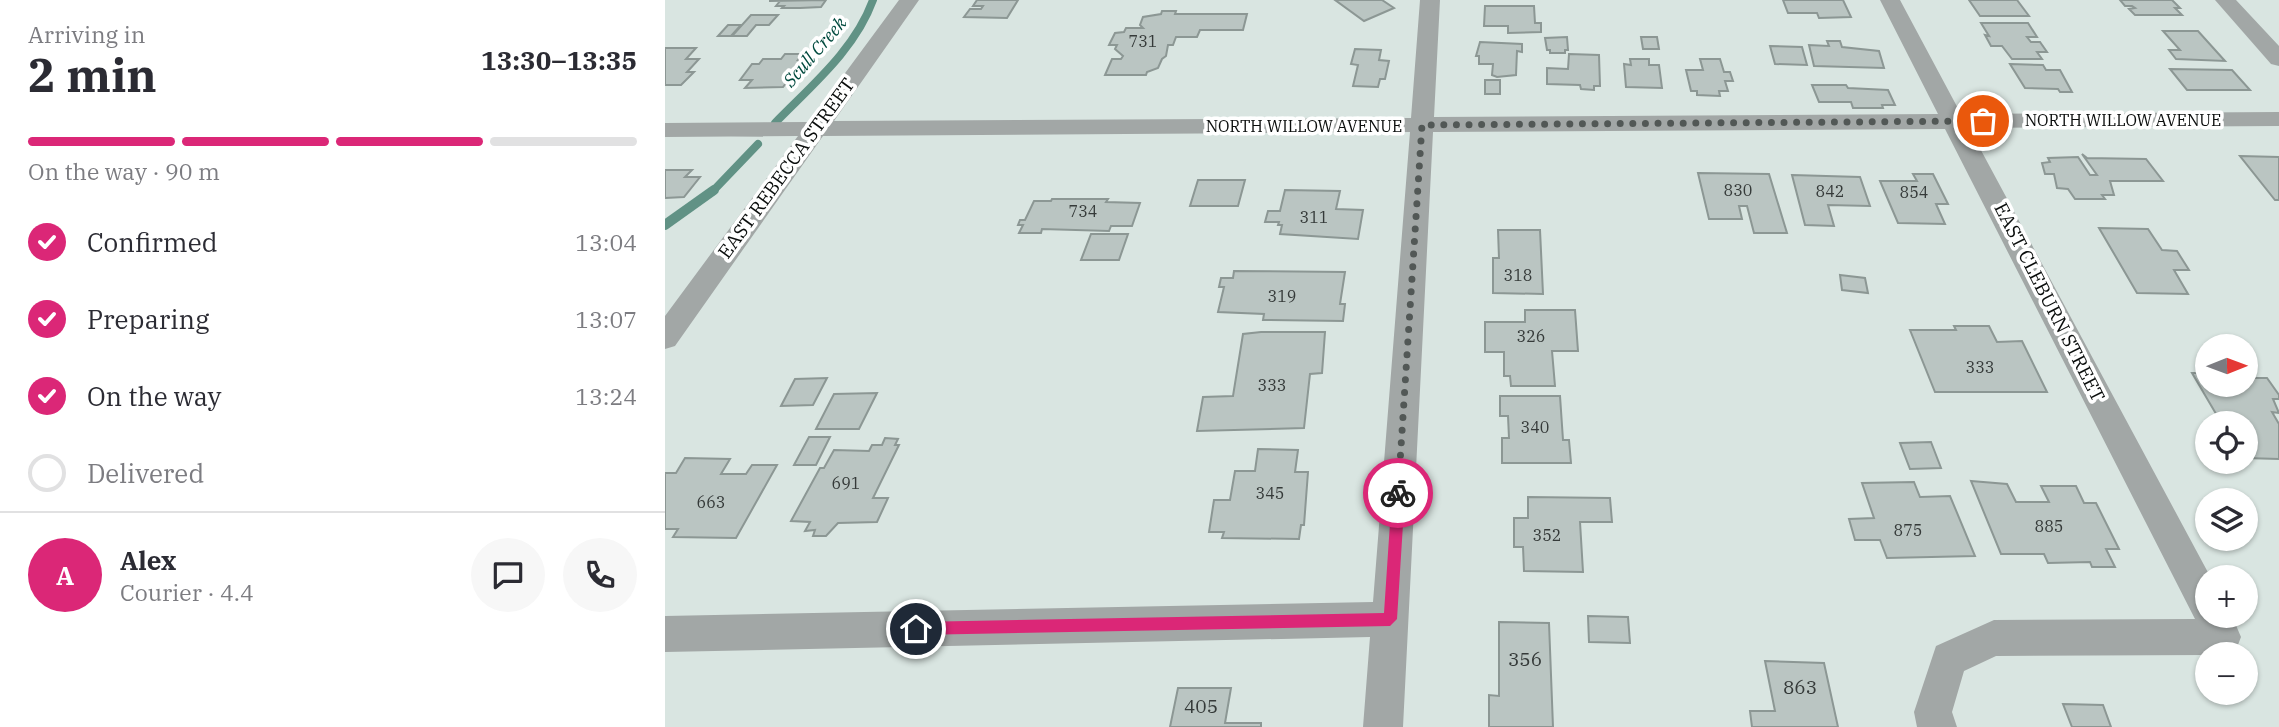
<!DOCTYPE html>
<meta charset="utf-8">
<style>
:root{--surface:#fff;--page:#f7f7f7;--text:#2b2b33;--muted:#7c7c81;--line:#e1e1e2;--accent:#db2777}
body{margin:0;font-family:"IBM Plex Serif",serif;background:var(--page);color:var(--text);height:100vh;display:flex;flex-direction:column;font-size:26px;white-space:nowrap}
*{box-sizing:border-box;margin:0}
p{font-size:23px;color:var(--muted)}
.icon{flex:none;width:38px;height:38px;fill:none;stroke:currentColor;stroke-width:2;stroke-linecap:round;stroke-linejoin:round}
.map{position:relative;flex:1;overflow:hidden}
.details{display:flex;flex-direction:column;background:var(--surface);width:665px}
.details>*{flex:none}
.needle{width:46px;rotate:89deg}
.tools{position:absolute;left:1530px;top:334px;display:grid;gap:14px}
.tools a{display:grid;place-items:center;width:63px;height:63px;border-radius:50%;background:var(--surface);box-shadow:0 2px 5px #0004;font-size:35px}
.pin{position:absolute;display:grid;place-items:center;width:60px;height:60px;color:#fff;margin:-30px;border:4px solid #fff;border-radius:50%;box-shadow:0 2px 7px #0007}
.courier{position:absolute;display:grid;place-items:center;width:70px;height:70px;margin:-35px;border:5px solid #db2777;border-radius:50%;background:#fff;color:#222;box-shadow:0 2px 9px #0007}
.overview em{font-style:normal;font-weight:800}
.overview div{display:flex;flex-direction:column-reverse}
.overview{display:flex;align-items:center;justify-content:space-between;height:119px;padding:0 28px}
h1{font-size:46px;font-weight:800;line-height:52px}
.bar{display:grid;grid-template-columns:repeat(4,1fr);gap:10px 7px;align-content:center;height:84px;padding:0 28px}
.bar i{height:9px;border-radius:5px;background:var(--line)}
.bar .active{background:var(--accent)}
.bar p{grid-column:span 4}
.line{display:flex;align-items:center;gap:18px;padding:0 28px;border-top:2px solid var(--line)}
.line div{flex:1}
.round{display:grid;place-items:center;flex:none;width:74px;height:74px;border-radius:37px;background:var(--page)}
ol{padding:0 28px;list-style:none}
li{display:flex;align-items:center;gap:21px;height:77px}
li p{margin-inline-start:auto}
li .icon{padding:7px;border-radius:50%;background:var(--accent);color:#fff;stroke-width:4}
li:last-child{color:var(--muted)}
li i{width:38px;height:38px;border:4px solid var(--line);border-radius:50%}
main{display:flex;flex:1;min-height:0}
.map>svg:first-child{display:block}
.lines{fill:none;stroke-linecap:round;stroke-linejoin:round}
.stream-far1{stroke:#619285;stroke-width:8}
.stream{stroke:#619285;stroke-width:10}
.building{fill:#bac5c2;stroke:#8c9794;stroke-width:2}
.street{fill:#a2a7a6;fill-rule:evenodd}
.route{fill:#db2777}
.done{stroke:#525856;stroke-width:7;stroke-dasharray:0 12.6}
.labels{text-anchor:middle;stroke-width:7;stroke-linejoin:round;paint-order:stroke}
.number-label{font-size:16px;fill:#353a39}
.far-street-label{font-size:16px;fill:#090c0b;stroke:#fff}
.far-water-label{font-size:18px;font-style:italic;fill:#004a3e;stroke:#fff}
.street-label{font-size:19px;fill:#090c0b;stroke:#fff}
.near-number-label{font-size:19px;fill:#353a39}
</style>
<main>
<section class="details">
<div class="overview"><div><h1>2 min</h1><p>Arriving in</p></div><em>13:30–13:35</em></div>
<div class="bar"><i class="active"></i><i class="active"></i><i class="active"></i><i></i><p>On the way · 90 m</p></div>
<ol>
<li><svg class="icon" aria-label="check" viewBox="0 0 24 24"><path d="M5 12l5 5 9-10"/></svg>Confirmed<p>13:04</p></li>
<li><svg class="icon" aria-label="check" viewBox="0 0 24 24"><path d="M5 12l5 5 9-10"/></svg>Preparing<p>13:07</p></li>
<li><svg class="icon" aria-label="check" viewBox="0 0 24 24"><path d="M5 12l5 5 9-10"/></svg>On the way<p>13:24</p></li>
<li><i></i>Delivered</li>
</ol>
<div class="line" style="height:126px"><b class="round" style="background:var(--accent);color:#fff">A</b><div><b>Alex</b><p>Courier · 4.4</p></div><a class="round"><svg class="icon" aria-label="chat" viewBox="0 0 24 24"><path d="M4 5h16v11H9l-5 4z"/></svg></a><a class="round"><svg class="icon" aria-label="phone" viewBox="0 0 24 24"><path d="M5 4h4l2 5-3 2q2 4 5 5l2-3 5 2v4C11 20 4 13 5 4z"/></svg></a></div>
</section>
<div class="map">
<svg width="1614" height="727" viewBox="0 0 1614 727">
<rect width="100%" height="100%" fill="#d9e5e1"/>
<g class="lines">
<path class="stream-far1" d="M110,123c36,-37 80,-73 98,-123
M47,192l46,-48"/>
<path class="stream" d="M0,225l49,-35"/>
</g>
<path class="building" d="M161,0l-5,7 -21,1h-18l2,-2h-8l4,-5h-11z
M312,0h41l-11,18 -43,-1 6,-8h11l2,-3h-10z
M670,0h47l12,8 -30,13z
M1118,0h60l8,17 -32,1 -2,-5h-29z
M1304,0h48l12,16h-49z
M1455,0h52l8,8h-5l7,7h-47l-6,-6 6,-1 -3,-2h-7z
M820,6h49l1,17h6v9l-33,1v-7h-24z
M497,11h14l-1,3h72l-4,16h-43l-3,7h-21l-3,8h-5l-2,11 -4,3 -4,9 -11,4 -1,3h-41l7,-16h9l2,-3 -8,-7 2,-4h-8l6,-12 9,-1 2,-4h17l-3,-3 3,-8 18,-3z
M86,15h27l-9,10h-13l-9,11h-15z
M1316,23h47l9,14h-10l4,5h9l7,10h-10l5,7h-30l-10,-13h-11l-6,-11 4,1z
M63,25h13l-10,11h-13z
M1498,31h35l27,30 -49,-2 -7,-9h11z
M902,37l1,13h-3v3h-15v-3h-3l-2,-12z
M976,37h16l2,12h-16z
M1162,41h13l2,6 37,4 5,17 -70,-2 -5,-21 20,1z
M815,42l42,2v8l-5,-1 -1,24 -19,2 -5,-2 1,-11h-14v-8h-3z
M1105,46l32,1 5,18 -32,-1z
M0,48h31l-10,11h13l-12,13h7l-13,13h-16z
M690,49l26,1 -2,10 10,1 -4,18h-5l-2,8 -25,-1 5,-21 -7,-1z
M120,54h18l-5,6h6l-21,27 -38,1 7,-8h-12l12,-16h7l4,-5h18z
M904,54l30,1 1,31h-6v4l-13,-1 -1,-4 -33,-1v-16l21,1z
M965,59h19v6h10l3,23 -36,-1 -2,-23 7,1z
M1035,59h20l4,13h6l3,9h-8l3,10h-9l1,5 -23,-1v-4h-6l-5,-21h17z
M1345,64l33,1 3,5h14l12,22h-12l-2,-3 -33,-1z
M1505,69l62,1 18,20h-63z
M820,80h15v14h-15z
M1147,85h34l2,3 40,2 7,15h-13l1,3h-30l-2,-6h-32z
M1417,154l5,4 59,1 17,22h-53l4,14h-12l3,4h-30l-7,-10 -11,-1 -3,-14h-9l-3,-11 8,-1 -2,-4 30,-1 12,18h7z
M1575,156l39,1v43h-4z
M0,170h27l-7,7h15l-16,20 -19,1z
M1033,173l71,1 18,59h-33l-7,-27h-8l3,13h-33z
M1248,174h20l15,30h-12l9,20 -47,-1 -18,-42h37z
M1127,175l68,2 10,29 -42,-1 6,21 -29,-1z
M533,180h47l-7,26h-48z
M620,190l55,1 -4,18 27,1 -5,29 -78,-5 2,-9h-4l1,-3h-14l3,-11h12z
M387,199h56l-2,3 34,1 -8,23h-21l-2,5 -67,-2 -1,4h-22l4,-8h-5l2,-5h5l9,-19h17z
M1434,228l49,1 14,21 15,1 12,19h-15l14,24 -51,-1z
M833,230h42l3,64 -50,-1v-35h6z
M426,234h37l-9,26h-38z
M569,271l111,1 -5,32h5l-2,17 -80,-1 1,-6 -46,-2 6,-25h-5l2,-9h12z
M1175,275l25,3 3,15 -26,-3z
M860,310h50l3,41h-26l3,35h-44l-1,-10h-6v-24h-19v-30h40z
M1289,326h35l8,16 25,-1 25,51h-112l-25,-62h46z
M596,332h64l-3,41 -12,1 -6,54 -107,3 6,-34 30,-1 10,-62z
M1527,373h15v12h38v-11l4,4h18l12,17v4h-6l6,14 -7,-1 7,12v35l-34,-1v-34h-23z
M162,378l-14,27 -32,1 14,-27z
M212,393l-18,36h-43l18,-35z
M835,396h60l3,44h6l2,23h-69v-25h7l-1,-22h-8z
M144,437h21l-14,28h-22z
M220,438l13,1 -3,6h4l-26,53h15l-11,24 -39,1 -12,13h-13l2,-6 -10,1 5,-9 -19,-1 29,-53h4l10,-18 35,1 3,-6h10z
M1266,442l10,26 -31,1 -10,-26z
M593,449l40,1 -3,22h13l-4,53h-3l-2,14 -77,-1 2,-6h-15l5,-32h16l5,-29h20z
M20,458l45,1 -9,15h25l6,-9h25l-41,73 -63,-1 5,-8h-13v-56h11z
M1306,481l36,3 9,18h33l-8,-16h35l8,17h12l23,46h-13l9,18h-23l-2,-5 -42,1 -4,-9h-43z
M1249,482l6,15 30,-1 25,60 -88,2 -7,-18h-25l-6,-21 25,-1 -12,-35z
M863,497l82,1 2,24h-32l3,50 -59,-1 -1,-24h-9v-29h14z
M923,616l40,1 2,26 -41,-1z
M834,622l50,1 4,104h-64v-32l10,1z
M1100,661l59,2 14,64h-86l-2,-16h25z
M513,688h53l-6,35h36v4h-91z
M1398,704l40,1 8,22h-39z"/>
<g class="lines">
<path class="street" d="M234,0h20l-85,121 577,-3 9,-118h20l-6,117 504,-3 -58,-114h20l61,114 318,-2v14l-310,2 242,450h-4v38h25l9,21 -5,13 -12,4 -17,1 -211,1 -32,15 -12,41 5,15h-40l-3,-15 22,-66 58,-26 201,-1 -250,-490 -512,3 -30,595h-40l7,-90 -705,15v-36l708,-14 37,-470 -587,4 -148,210 -10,3v-33l133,-180 -133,1v-14l144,-1z
M1550,0h21l43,46v20l-8,-2z"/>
</g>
<path class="route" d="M733,487l7,6 -8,126 -7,7 -474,9 -7,-6 7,-7 468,-9 8,-120z"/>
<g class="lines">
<path class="done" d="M733,493l24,-368 561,-4"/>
</g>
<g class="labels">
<g class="number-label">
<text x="478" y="47">731</text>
<text x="1073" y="196">830</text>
<text x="1165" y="197">842</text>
<text x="1249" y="198">854</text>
<text x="418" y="217">734</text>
<text x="649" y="223">311</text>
<text x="853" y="281">318</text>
<text x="617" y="302">319</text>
<text x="866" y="342">326</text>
<text x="1315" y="373">333</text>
<text x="607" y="391">333</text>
<text x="870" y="433">340</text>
<text x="181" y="489">691</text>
<text x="605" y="499">345</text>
<text x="46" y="508">663</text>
<text x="1384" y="532">885</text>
<text x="1243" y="536">875</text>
<text x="882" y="541">352</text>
</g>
<g class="far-street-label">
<text x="1458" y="126">NORTH WILLOW AVENUE</text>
<text x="639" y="132">NORTH WILLOW AVENUE</text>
</g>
<g class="far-water-label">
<text transform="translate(150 52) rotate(-49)" y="6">Scull Creek</text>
</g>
<g class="street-label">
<text transform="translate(121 168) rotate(-54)" y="7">EAST REBECCA STREET</text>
<text transform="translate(1385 302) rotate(63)" y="7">EAST CLEBURN STREET</text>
</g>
<g class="near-number-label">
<text x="860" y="666">356</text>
<text x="1135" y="694">863</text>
<text x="536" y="713">405</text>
</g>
</g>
</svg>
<div class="tools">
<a><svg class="needle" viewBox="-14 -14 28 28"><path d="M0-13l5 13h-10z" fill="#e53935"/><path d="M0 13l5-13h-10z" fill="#7c7c81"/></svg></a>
<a><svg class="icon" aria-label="locate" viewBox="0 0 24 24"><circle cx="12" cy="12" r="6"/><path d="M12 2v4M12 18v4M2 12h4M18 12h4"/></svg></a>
<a><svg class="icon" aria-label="layers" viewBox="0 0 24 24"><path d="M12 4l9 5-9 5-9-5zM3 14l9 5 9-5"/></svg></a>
<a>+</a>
<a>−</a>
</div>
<div class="pin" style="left:1318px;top:121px;background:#ea580c"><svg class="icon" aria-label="bag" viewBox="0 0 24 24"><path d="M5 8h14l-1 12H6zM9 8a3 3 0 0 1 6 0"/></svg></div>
<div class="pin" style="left:251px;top:629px;background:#1f2937"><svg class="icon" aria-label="home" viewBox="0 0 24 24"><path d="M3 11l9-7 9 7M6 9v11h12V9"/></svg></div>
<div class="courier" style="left:733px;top:493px"><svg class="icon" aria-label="bike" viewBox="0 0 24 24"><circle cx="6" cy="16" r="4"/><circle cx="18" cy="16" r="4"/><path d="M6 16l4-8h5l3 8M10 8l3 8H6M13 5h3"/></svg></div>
</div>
</main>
